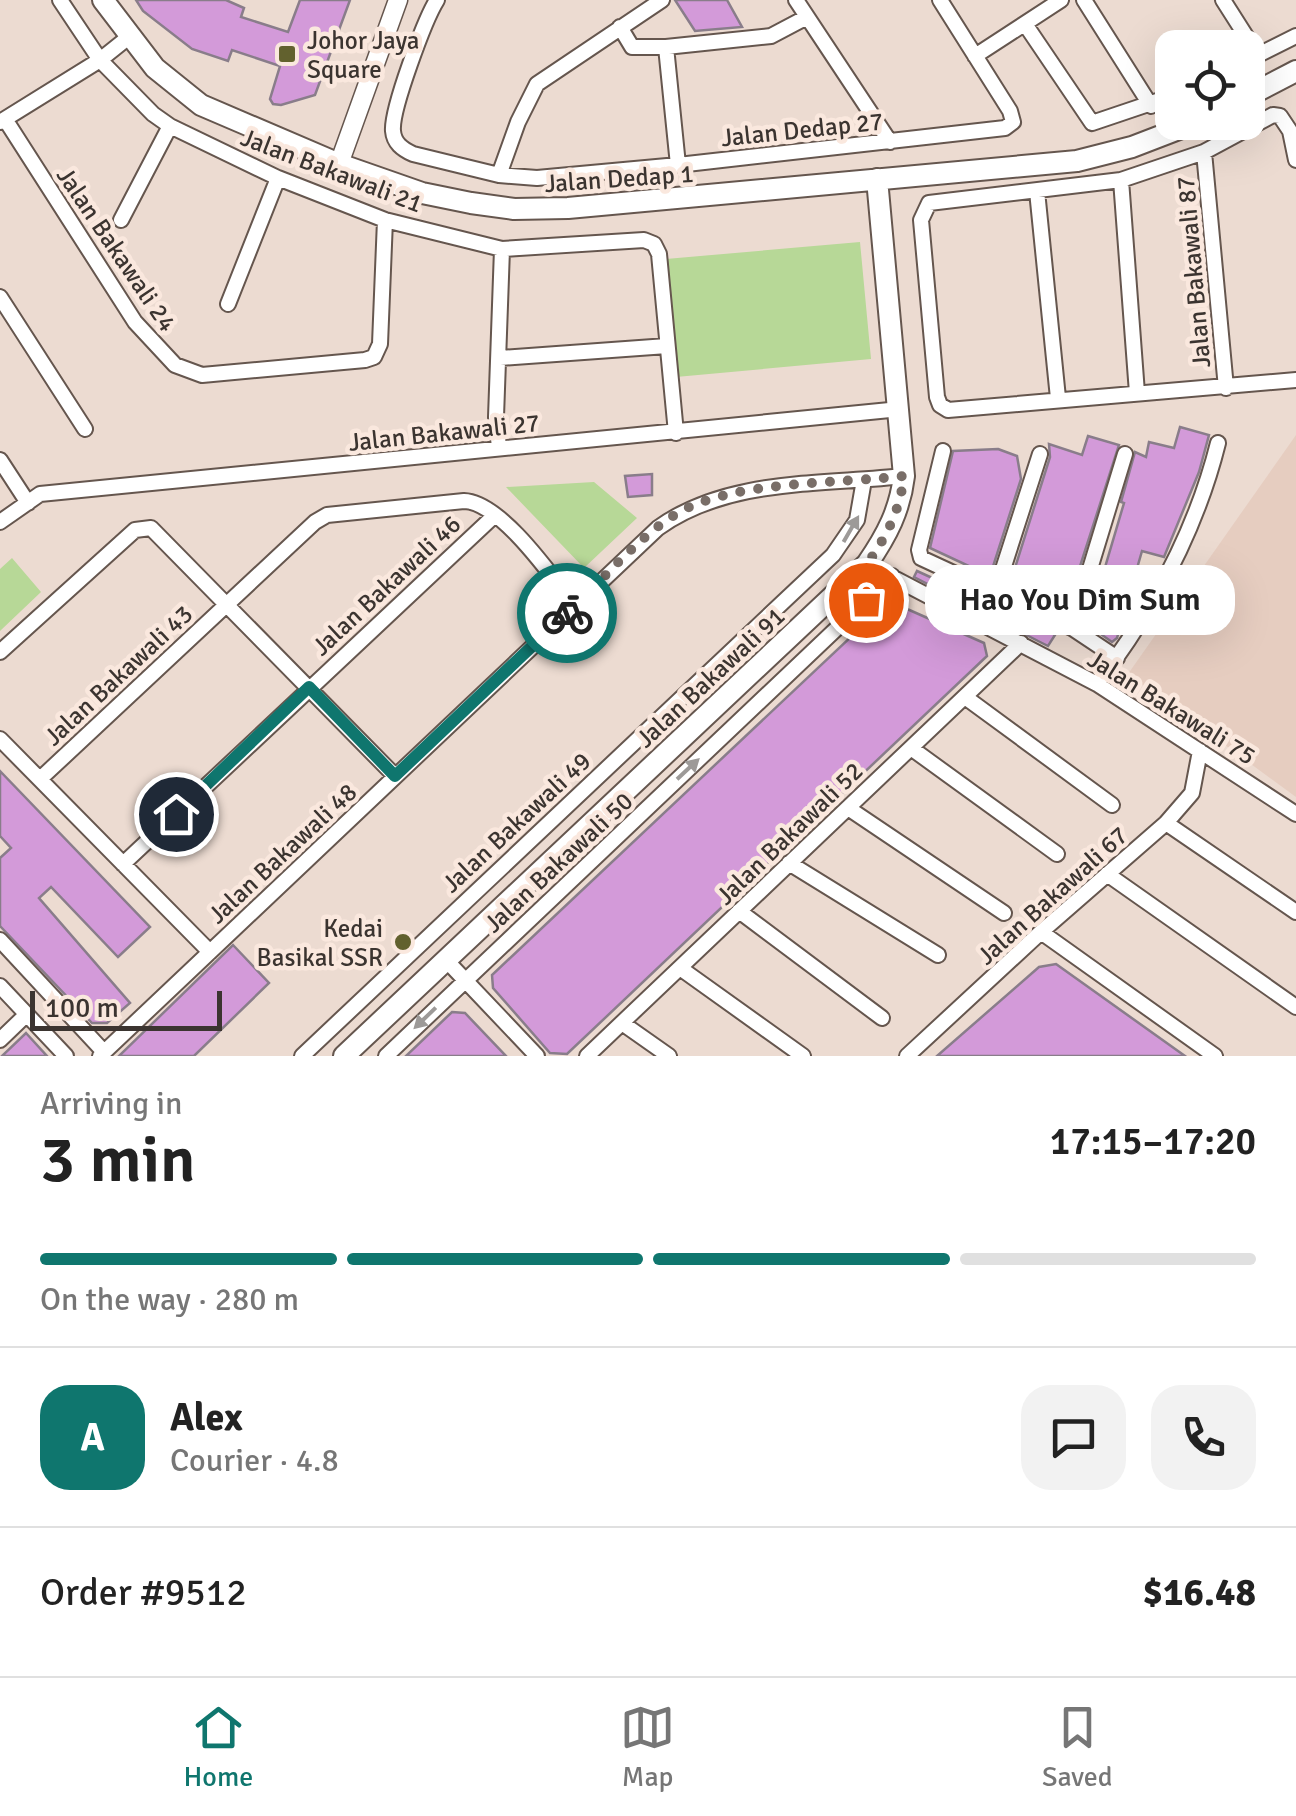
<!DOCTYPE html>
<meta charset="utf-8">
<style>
:root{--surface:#fff;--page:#f2f2f2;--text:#222;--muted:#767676;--line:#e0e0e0;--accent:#0f766e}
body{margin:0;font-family:Signika,sans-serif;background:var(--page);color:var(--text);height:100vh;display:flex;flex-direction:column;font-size:38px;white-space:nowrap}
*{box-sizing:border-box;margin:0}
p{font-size:32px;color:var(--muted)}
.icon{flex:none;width:55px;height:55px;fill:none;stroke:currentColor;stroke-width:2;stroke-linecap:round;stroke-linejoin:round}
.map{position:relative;height:1056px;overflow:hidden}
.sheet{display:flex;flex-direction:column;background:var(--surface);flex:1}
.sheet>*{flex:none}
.controls{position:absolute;left:1155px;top:30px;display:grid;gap:20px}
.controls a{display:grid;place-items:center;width:110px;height:110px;border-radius:20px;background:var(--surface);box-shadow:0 10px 40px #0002;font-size:50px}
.scale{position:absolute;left:30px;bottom:25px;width:192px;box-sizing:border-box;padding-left:10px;border:5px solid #3b3430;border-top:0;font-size:28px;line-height:35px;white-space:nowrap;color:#3b3430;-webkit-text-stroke:8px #fae8de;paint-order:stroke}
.pin{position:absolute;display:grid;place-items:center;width:85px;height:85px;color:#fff;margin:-42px;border:5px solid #fff;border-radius:50%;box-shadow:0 2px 10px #0007}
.courier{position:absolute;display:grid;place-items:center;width:100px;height:100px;margin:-50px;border:8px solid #0f766e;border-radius:50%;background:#fff;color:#222;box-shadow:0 2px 12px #0007}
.bubble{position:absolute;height:70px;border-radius:30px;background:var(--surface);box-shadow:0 10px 40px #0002;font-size:32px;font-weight:600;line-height:70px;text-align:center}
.headline em{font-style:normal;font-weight:600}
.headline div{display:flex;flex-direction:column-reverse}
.headline{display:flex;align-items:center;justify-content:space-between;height:170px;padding:0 40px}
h1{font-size:65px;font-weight:600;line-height:75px}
.bar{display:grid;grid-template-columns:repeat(4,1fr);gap:15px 10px;align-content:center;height:120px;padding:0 40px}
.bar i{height:12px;border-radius:8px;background:var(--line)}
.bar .current{background:var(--accent)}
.bar p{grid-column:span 4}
.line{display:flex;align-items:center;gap:25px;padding:0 40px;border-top:2px solid var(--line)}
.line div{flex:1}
.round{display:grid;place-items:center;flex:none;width:105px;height:105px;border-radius:30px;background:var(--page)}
.dock{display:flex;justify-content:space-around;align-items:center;height:140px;border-top:2px solid var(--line);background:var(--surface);font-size:28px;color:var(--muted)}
.dock a{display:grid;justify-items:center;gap:5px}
.dock .current{color:var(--accent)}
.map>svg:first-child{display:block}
.built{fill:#e6cdc0}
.green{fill:#b7d897}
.building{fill:#d39ad9;stroke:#897d8a;stroke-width:2.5}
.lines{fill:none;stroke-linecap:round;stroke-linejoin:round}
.minor-casing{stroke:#65564e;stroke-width:18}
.tertiary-casing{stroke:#65564e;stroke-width:21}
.secondary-casing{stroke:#65564e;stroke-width:24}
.minor{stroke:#fff;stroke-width:14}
.tertiary{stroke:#fff;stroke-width:18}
.secondary{stroke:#fff;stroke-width:20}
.oneway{fill:#9d9a98}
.done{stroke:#796e68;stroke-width:10;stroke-dasharray:0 18}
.route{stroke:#0f766e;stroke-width:12}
.poi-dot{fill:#62612e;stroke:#fae8de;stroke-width:4}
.labels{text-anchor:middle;stroke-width:9;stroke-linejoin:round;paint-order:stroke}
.poi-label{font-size:25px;fill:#3b3430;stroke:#fae8de;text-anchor:start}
.street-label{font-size:25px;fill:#3b3430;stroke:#fae8de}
</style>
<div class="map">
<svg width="1296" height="1056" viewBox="0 0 1296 1056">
<rect width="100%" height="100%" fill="#ecdbd1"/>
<path class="built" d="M1296,435v362l-168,-123z"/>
<path class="green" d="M860,242l11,117 -195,18 -10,-118z
M594,482l43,36 -53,50 -78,-81z
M12,558l29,34 -41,39v-62z"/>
<path class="building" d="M136,0h90l18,8 -3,9 47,15 12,-32h50l-35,95 -34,10 -8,-1 -3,-5 10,-33 -48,-16 -4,11 -36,-12 -49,-38z
M675,0h52l15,27 -47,4z
M1180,427l29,8 -10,37 -35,85 -22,-6 -25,87 -5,4 -24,-17 36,-122 -3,-1 14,-50 11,5 3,-15 25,6z
M1088,436l31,9 -54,168 -40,-18 2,-7 -11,-4 4,-11 -6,-2 36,-114 -1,-13 33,11z
M998,449l19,7 4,23 -31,97 -60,-28 23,-97z
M652,474v21l-24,2 -3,-21z
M917,571l116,53 22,11 -7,11 -8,-4 -126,-65z
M889,601l95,42 3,13 -420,398 -17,-1 -57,-65 -1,-13z
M0,771l150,156 -32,30 -67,-70 -12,11 91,105 -23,20h-15l-92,-97v-68l11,-10 -11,-12z
M233,945l36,38 -75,73h-75z
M1056,964l129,92h-248l102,-89z
M452,1012l13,1 41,43h-100z
M26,1033l21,23h-45z"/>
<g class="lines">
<g class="minor-casing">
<path id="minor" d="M60,0l40,60 53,54 17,12 108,52 107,42 117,29 142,-9 10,4 5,10 17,179
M437,0c-12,19 -46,110 -44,131 1,12 9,18 20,23l86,21 38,3 141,-13 327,-37 8,-6 -3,-11 -70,-111
M796,0l94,142
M1084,0l67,106
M1223,0l35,55
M1025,24l67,99 80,-27
M620,27l12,20h34l105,-11 36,-19
M666,47l12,118
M975,56l86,-56
M1248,60l48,-24
M5,119l130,203 40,43 27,10 163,-15 9,-3 6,-13 5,-124
M0,122l100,-62 30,-24
M1204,152l22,236
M1296,160l-6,-29 -10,-15 -7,-1 -69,37 -83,28 -192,23 -8,17 16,177 3,8 8,5 348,-30
M499,175l19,-53 19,-38 125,-84
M1121,180l16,213
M1037,191l21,207
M121,220l49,-94
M0,297l85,132
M228,304l50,-126
M500,358l167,-12
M499,448l-3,-31 6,-168
M943,451l-24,99 2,8 151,70 45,30
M0,460l28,43
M0,522l40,-28 860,-85
M867,564l230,120 199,130
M996,591l44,-137
M1072,628l53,-174
M0,652l135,-122 16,-2 244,248
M1097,684c55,-72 99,-153 121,-241
M965,697l147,108
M0,739l210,213
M911,748l146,106
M40,779l275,-257 12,-7 137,-14c37,1 89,77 111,105
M848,808l156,105
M1166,823l130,89
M789,863l149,92
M123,864l372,-349
M1107,874l189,133
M739,911l143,107
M1041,932l174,124
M0,940l104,112
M445,959l92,97
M680,968l123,88
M0,986l66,70
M622,1023l47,33
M0,1040l27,-26
M100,1056l558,-528c69,-50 164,-43 246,-52
M302,1056l531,-501 24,-35 7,-40
M386,1056l506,-480
M587,1056l434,-413
M907,1056l134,-124 125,-109 26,-30 8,-42"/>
</g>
<g class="tertiary-casing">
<path id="tertiary" d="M339,164l59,-164"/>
</g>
<g class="secondary-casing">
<path id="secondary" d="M103,0l52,68 46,37 138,59 83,29 49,10 43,6 54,-1 509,-47 55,-14 65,-25
M1248,96l48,-25
M344,1056l523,-492c20,-29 33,-54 37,-88l-27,-297"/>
</g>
<use href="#minor" class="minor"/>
<use href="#tertiary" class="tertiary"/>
<use href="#secondary" class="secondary"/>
</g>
<defs><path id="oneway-solid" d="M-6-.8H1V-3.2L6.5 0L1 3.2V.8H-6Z" transform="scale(2.5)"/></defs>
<g class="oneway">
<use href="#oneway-solid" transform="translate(851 529) rotate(-60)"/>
<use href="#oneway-solid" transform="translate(688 769) rotate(-43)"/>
<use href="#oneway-solid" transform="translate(425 1018) rotate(136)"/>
</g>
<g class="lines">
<path class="done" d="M567,613c35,-32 69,-74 109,-99 57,-34 161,-30 228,-38 -4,34 -17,60 -37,88l25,12 -26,24"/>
<path class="route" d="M176,814l133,-127 86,89 172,-163"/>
</g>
<g class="poi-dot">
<rect x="277" y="44" width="20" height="20" rx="5"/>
<circle cx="403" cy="942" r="10"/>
</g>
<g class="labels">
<g class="poi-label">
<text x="307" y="49">Johor Jaya<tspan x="307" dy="29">Square</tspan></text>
<text x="383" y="937" text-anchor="end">Kedai<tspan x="383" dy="29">Basikal SSR</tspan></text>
</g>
<g class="street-label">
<text transform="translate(802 129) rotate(-6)" y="9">Jalan Dedap 27</text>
<text transform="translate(332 170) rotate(21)" y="9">Jalan Bakawali 21</text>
<text transform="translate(619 178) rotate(-4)" y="9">Jalan Dedap 1</text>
<text transform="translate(117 249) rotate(56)" y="9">Jalan Bakawali 24</text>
<text transform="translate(1193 272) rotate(-95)" y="9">Jalan Bakawali 87</text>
<text transform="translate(444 432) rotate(-6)" y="9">Jalan Bakawali 27</text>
<text transform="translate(386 585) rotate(-43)" y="9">Jalan Bakawali 46</text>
<text transform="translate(118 675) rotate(-43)" y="9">Jalan Bakawali 43</text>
<text transform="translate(710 677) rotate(-43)" y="9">Jalan Bakawali 91</text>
<text transform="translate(1172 707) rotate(32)" y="9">Jalan Bakawali 75</text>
<text transform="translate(516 822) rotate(-43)" y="9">Jalan Bakawali 49</text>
<text transform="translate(789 833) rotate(-44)" y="9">Jalan Bakawali 52</text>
<text transform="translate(282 853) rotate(-43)" y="9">Jalan Bakawali 48</text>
<text transform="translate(558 862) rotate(-43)" y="9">Jalan Bakawali 50</text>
<text transform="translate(1052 895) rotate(-42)" y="9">Jalan Bakawali 67</text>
</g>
</g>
</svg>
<div class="controls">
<a><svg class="icon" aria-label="locate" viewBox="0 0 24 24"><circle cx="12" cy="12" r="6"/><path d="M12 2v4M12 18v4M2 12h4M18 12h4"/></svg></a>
</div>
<div class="scale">100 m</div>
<div class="pin" style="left:866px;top:600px;background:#ea580c"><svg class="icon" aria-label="bag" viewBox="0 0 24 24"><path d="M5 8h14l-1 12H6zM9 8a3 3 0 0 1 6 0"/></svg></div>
<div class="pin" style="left:176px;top:814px;background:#1f2937"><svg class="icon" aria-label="home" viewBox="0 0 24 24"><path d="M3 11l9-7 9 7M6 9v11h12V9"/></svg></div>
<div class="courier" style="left:567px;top:613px"><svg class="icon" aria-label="bike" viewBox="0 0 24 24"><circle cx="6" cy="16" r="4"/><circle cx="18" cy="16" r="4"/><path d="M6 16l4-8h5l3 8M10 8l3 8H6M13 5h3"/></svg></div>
<div class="bubble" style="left:925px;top:565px;width:310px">Hao You Dim Sum</div>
</div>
<section class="sheet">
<div class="headline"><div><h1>3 min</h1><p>Arriving in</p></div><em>17:15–17:20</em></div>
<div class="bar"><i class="current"></i><i class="current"></i><i class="current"></i><i></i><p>On the way · 280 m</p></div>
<div class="line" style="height:180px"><b class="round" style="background:var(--accent);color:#fff">A</b><div><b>Alex</b><p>Courier · 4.8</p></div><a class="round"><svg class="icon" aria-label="chat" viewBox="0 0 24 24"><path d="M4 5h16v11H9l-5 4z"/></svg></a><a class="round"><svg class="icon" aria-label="phone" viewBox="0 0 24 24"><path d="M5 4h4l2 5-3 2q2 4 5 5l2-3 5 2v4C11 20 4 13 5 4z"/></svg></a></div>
<div class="line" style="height:130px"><div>Order #9512</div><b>$16.48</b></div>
</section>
<nav class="dock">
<a class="current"><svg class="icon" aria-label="home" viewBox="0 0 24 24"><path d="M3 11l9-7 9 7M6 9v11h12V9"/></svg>Home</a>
<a><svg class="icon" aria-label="map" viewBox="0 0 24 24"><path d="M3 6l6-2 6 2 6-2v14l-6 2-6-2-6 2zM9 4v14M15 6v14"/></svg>Map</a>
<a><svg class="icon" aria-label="saved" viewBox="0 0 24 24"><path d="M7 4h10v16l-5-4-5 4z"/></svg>Saved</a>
</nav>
